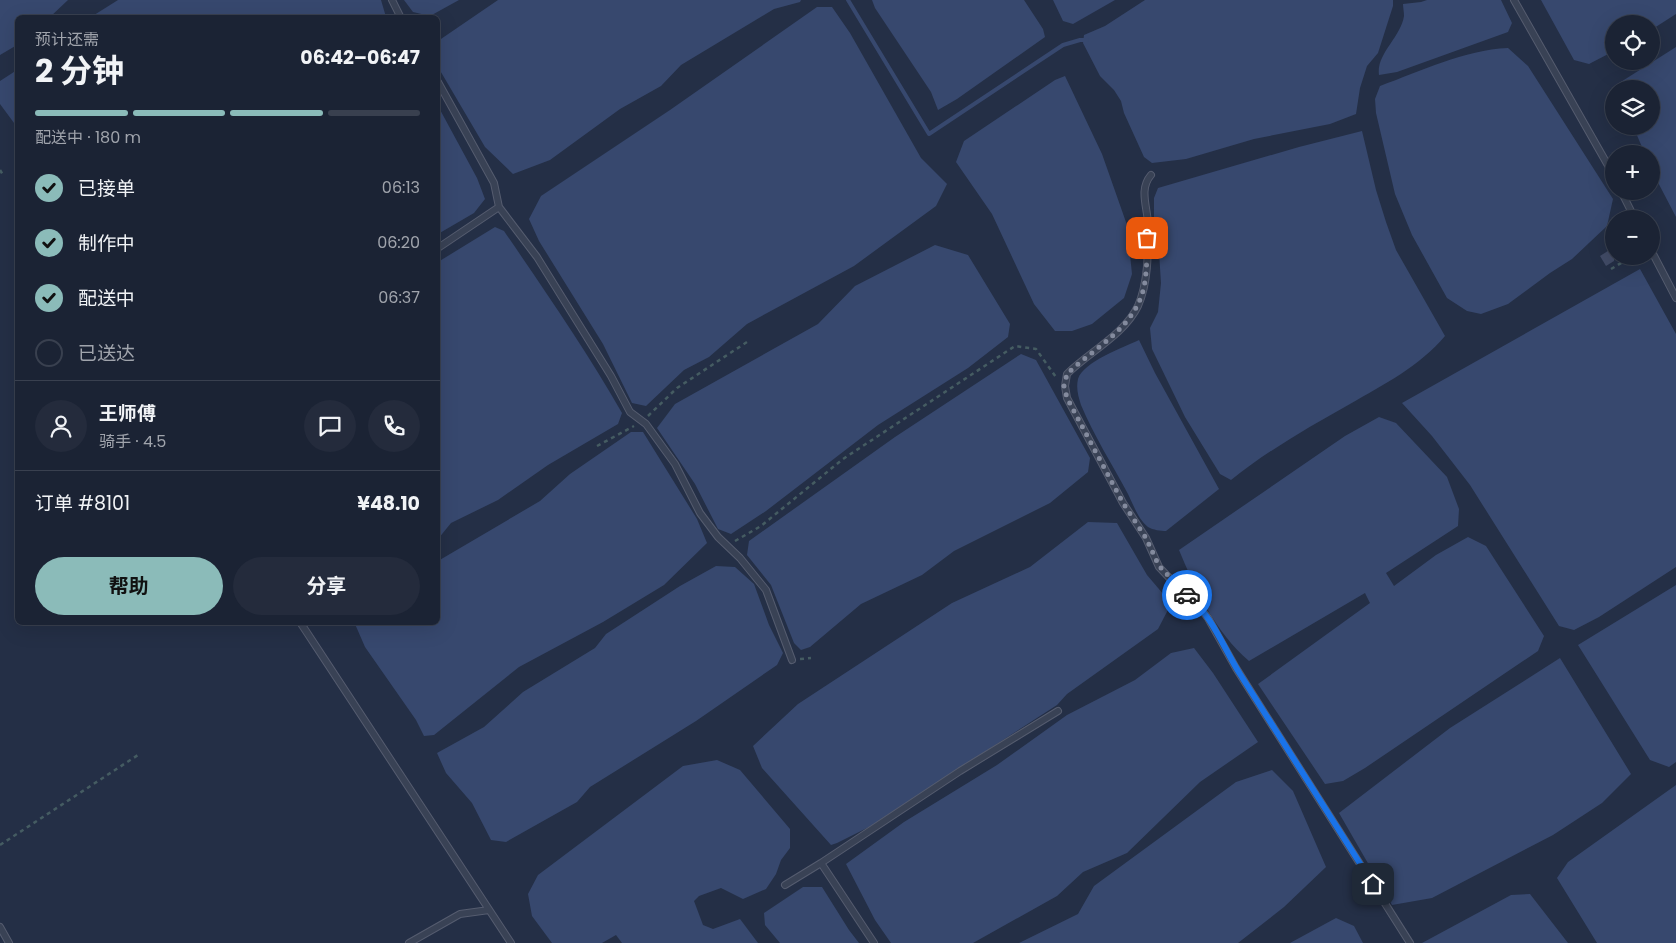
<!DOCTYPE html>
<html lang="zh">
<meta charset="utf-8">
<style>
:root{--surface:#1b2334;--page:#242b3c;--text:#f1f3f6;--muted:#a0a4ac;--line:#39404f;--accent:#8bbbb9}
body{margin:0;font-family:Poppins,"Noto Sans SC",sans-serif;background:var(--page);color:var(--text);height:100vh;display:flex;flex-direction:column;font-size:19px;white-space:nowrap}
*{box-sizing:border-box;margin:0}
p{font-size:16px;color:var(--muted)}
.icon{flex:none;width:28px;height:28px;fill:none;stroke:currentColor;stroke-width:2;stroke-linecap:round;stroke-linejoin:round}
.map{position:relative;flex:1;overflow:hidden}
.sheet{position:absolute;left:15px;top:15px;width:425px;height:610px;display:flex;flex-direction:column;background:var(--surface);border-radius:8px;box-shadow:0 5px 20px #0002,0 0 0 1px var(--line)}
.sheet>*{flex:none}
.buttons{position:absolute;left:1605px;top:15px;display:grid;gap:10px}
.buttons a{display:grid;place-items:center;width:55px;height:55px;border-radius:50%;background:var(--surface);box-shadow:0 5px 20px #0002,0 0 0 1px var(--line);font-size:25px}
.pin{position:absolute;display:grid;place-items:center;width:42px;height:42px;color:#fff;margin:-21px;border-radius:10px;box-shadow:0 2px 8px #0006}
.courier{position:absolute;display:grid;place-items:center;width:50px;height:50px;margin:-25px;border:4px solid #1a73e8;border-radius:50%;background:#fff;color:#222;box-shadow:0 1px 6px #0007}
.head em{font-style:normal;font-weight:700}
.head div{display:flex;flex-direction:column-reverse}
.head{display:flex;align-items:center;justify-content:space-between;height:85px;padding:0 20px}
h1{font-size:32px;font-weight:700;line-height:38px}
.bar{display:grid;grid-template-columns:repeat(4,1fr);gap:8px 5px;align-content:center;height:60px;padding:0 20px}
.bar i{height:6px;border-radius:4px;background:var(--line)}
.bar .selected{background:var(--accent)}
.bar p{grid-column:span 4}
.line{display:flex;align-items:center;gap:12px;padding:0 20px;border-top:1px solid var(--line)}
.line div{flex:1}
.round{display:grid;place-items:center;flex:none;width:52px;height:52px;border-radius:26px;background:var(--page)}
ol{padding:0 20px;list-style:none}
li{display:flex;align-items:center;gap:15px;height:55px}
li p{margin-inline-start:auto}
li .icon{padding:5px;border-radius:50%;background:var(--accent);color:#111;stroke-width:4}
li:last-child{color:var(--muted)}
li i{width:28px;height:28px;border:2px solid var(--line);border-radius:50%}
.button{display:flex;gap:10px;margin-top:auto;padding:10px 20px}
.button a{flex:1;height:58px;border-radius:30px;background:var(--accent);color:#111;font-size:20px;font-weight:700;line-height:58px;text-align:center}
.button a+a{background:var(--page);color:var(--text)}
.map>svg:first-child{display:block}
.water{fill:#37486e}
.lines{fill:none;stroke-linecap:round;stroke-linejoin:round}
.stream{stroke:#37486e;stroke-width:4}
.building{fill:#414b66}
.service-casing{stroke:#555c6f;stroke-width:8}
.path{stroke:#455c62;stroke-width:2.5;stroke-dasharray:4 4;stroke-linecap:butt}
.service{stroke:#394255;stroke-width:6}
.done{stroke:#848b9e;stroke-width:5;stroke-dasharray:0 9}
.route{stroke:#1a73e8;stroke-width:6}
</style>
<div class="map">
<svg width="1676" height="943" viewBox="0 0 1676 943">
<rect width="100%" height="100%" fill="#242f46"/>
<path class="water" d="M0,0h68l-18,17 -32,1 -1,27 -17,10z
M118,0h263l5,17h-295z
M404,0h55l-29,16 -17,-4z
M498,0h303l-1,2 -26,7 -93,56 -20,21 -41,23 -70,51 -37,14 -28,-27 -47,-80v-26z
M872,0h152l19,29 2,8 -88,62 -19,11 -7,-18 -56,-84z
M1053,0h62l-42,24 -10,-3z
M1145,0h248v6l-15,47 -11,13 -7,22 -4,26 -26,10 -76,15 -68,20 -34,4 -8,-6 -20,-44 -3,-12 -7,-11 -14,-14 -17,-33 1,-8 21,-9z
M1427,0h74l11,23 -4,9 -111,40 -18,3c-3,-21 22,-38 25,-59 0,-4 -1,-9 -1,-12l18,-2z
M1541,0h135v14l-25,16v-6h-37v27l-25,13 -15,-4z
M817,7h15l18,26 71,125 26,26 -11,22 -82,60 -107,58 -38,33 -25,13 -38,36 -14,-3 -29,-59 -64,-103 -10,-22 12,-23 129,-86z
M1676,47v170l-25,-48v-15h-6l-12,-28h18v-37h-33l-2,-4z
M1508,48l20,18 85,133 -6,27 -35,33 -22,14 -42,31 -27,10 -14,-3 -20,-13 -35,-63 -17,-41 -19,-81 -1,-14 5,-13c41,-15 84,-36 128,-38z
M17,70v57l-17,-23v-23z
M1065,76l37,78 25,71 5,49 -8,24 -32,26 -20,7h-17l-21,-27 -42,-90 -36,-52 8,-21 91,-61z
M438,106l39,72 8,21 -11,14 -36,21z
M1362,131l14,59 10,32 10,28 49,86c-25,30 -62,49 -95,68 -41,23 -83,47 -119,76l-11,-6 -35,-57 -33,-68 -2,-21 8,-16 3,-29 -2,-31 -5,-31v-23l4,-10 141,-41z
M495,227l9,4c41,60 82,119 118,182l-4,11 -70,41 -50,35 -47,23 -13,16v-277z
M935,245l33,10 42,69 -2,13 -40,31 -90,57 -112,86 -35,23 -13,-5 -23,-45 -38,-56 18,-24 143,-80 37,-38z
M1640,269l36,65v233l-77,50 -25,13 -15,-4 -89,-141 -38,-49 -30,-33z
M1139,340l16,33 64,116 -53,42c-5,0 -13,-1 -18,-4 -10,-8 -15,-23 -20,-33 -16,-30 -34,-58 -47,-89 -3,-9 -5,-17 -3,-26 5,-17 46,-32 61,-39z
M1021,354l15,6 54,98 -2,14 -38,31 -96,48 -32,24 -61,29 -51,43 -9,3 -7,-7 -23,-58 -24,-30 2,-14 146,-104z
M1379,417l17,6 51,54 12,32 -1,17 -72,47 8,13 42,-31 32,-18 18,9 58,90 -6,15 -173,117 -22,13 -18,3 -67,-100 112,-81 -5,-10 -116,68c-33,-28 -54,-72 -70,-111l166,-114z
M631,432h12l54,87 10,24 -43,42 -61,37 -84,45 -85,68 -10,1 -8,-16 -51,-73 -10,-23 83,-2v-61l102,-60 30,-27z
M1088,522l29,1 30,52 23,27v4l-12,23 -91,65 -10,11 -188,122 -32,16 -6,2 -69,-77 -9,-22 45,-42 154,-101 78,-36z
M716,566l19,1 19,17 15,41 14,28 -6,12 -81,56 -106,66 -13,15 -71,40 -15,-2 -19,-37 -26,-30 -9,-20 47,-26 39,-35 72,-44 11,-14 74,-48z
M1676,585v177l-7,5 -19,-7 -72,-115z
M1194,648l19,25 45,69 -58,40 -73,71 -44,19 -26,24 -84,47h-82l-16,-23 -29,-56 58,-42 93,-57 70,-50 68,-35 36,-27z
M1560,658l71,116 -29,29 -49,32 -121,63 -40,7 -53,-92 111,-85z
M717,760l23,10 50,59v19l-9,12 -5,14 -10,15 -23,10 -22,-11 -22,8 -5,5 9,24 10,4 27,-10 18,24h-136l-6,-8 -14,8h-50l-20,-27 -4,-22 10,-19 145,-109z
M1272,770l21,21 33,76 -42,40 -46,36h-219l59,-29 16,-28 142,-104z
M1676,785v158h-79l-40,-65 11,-16z
M803,887h19l27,43 10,13h-79l-15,-18 -1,-12z
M1530,894l38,49h-146l89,-48z
M1336,918l18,8 9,17h-73z"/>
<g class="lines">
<path class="stream" d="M848,0l81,134 134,-89 17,-5h7"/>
</g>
<path class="building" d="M1614,247v14l-8,5 -6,-10z"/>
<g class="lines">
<g class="service-casing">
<path id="service" d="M392,0l9,18
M1514,0l100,176
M438,82l56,101 5,24 38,50 74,119 19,36 16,12 29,40 25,49 18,24 22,21 26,32 26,70
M1151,175c-12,14 -4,31 -3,48 0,26 1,58 -10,83 -14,29 -49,46 -71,68l-2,12 2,12 56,105 23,35 13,29 18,19 17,14 14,18 28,50 174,275
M1621,191l14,28
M438,248l61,-41
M1651,250l25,48
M300,622l211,321
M821,863l53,80
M785,885l36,-22 139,-92 98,-60
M0,927l9,16
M409,943l51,-29 29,-4"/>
</g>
<path class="path" d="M0,170l3,5
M1611,269l22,-13
M648,416l29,-28 70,-46
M597,446l37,-20
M735,541l26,-15 82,-67 172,-113 21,3 20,28
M800,659l11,-1
M0,845l138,-90"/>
<use href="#service" class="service"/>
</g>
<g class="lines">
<path class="done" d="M1147,238c0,14 0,29 -2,43 -6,45 -49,65 -78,93l-3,12 3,12 56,105 23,35 13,28 28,29"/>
<path class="route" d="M1187,595c25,20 36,52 53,79 44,70 88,140 133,210"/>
</g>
</svg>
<div class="buttons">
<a><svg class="icon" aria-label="locate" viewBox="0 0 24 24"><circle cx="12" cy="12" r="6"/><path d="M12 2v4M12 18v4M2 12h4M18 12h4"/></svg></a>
<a><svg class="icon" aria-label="layers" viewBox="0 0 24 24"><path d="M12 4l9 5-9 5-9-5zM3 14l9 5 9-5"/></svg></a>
<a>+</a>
<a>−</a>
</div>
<div class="pin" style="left:1147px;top:238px;background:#ea580c"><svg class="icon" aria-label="bag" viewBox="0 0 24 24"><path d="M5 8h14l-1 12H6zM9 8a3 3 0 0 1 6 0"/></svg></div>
<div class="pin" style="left:1373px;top:884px;background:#1f2937"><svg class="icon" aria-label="home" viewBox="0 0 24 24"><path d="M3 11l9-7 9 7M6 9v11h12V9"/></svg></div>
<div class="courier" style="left:1187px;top:595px"><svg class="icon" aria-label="car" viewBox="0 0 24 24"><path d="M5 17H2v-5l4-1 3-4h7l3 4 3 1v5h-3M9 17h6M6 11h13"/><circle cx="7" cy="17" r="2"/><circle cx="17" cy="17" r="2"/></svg></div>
<section class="sheet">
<div class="head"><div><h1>2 分钟</h1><p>预计还需</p></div><em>06:42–06:47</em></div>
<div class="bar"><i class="selected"></i><i class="selected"></i><i class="selected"></i><i></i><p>配送中 · 180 m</p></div>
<ol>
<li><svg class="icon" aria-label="check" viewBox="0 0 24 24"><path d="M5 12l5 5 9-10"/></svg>已接单<p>06:13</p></li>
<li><svg class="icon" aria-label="check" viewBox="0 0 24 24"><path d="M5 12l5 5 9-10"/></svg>制作中<p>06:20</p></li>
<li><svg class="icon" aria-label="check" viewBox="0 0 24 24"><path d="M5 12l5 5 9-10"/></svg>配送中<p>06:37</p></li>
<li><i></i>已送达</li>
</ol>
<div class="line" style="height:90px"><a class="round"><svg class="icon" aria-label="person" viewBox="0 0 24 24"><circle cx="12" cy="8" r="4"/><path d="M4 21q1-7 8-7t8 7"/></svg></a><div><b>王师傅</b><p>骑手 · 4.5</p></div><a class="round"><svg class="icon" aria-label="chat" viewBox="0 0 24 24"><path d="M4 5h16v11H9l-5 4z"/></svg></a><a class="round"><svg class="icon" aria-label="phone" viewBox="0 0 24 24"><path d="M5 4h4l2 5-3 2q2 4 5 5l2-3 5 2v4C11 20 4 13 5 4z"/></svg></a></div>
<div class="line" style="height:65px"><div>订单 #8101</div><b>¥48.10</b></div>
<div class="button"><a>帮助</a><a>分享</a></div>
</section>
</div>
